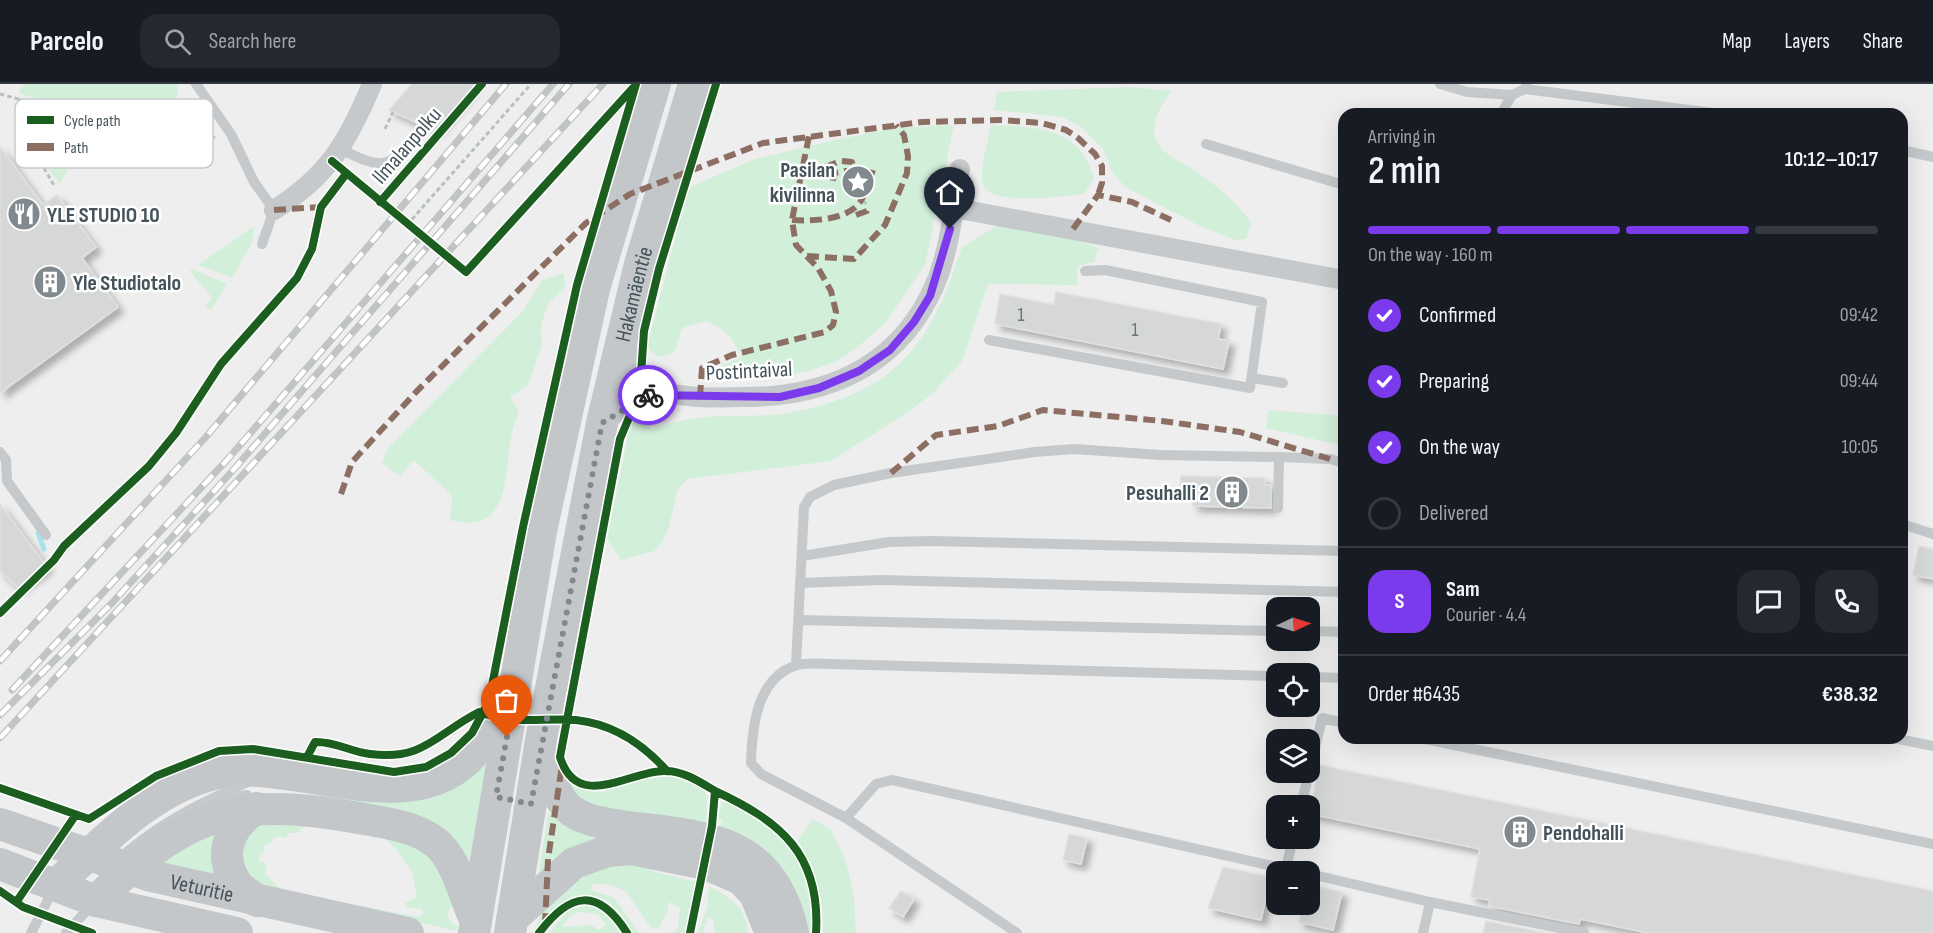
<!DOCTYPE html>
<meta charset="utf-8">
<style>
:root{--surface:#171b24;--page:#242831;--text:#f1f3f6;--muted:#9ea1a6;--line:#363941;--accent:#7c3aed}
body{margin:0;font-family:"Sofia Sans Condensed",sans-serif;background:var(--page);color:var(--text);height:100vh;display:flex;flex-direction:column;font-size:22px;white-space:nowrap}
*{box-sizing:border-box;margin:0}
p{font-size:20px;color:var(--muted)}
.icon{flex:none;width:33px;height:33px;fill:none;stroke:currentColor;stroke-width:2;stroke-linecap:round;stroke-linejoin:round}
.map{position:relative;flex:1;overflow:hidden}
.panel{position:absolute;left:1338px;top:24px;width:570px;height:636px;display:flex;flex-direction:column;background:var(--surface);border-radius:18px;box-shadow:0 6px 24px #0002}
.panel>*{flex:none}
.needle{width:39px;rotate:86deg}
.tools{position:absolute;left:1266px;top:513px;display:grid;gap:12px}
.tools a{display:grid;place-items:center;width:54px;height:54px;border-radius:12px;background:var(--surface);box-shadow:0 6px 24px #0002;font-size:30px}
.pin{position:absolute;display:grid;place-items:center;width:51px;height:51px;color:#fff;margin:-62px -26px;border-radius:50% 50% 50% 0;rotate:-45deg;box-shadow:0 0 6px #0007}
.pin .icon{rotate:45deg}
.courier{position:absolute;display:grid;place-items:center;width:60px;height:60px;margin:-30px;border:4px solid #7c3aed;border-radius:50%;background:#fff;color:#222;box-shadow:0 2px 8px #0007}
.head em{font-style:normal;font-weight:600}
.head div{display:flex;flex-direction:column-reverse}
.head{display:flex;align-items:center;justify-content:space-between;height:102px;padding:0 30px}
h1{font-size:39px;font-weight:600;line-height:45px}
.bar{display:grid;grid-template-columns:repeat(4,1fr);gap:9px 6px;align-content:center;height:72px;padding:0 30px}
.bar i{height:8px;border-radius:4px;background:var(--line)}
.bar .on{background:var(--accent)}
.bar p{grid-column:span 4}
.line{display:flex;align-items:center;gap:15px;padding:0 30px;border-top:2px solid var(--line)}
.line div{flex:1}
.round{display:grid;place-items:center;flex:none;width:63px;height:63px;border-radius:18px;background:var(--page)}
ol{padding:0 30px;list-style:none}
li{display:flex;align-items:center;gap:18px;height:66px}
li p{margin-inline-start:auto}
li .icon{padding:6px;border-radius:50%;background:var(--accent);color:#fff;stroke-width:4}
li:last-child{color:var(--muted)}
li i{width:33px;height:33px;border:3px solid var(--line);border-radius:50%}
header{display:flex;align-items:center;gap:36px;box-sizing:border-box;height:84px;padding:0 30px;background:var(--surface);border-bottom:2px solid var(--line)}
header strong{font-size:28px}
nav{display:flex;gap:33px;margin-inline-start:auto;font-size:21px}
.search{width:420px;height:54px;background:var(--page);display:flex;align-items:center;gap:15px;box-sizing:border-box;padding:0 21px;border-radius:18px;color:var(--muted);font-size:22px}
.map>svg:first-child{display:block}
.green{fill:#d2efda;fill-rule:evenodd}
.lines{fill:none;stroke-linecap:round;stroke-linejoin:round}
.stream{stroke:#a6e5ed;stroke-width:5}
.building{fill:#d6d7d7;stroke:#e0e0e1;stroke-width:1.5;filter:url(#shadow)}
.path{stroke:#b4c2bd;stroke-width:3;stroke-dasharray:4.5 3;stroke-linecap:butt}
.service{stroke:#c5c9cb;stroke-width:10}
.minor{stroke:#c5c9cb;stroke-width:20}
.primary{stroke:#c3c7ca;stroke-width:32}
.rail-casing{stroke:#c1c4c5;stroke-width:7}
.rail{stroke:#fff;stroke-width:4.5;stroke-dasharray:14;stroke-linecap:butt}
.quiet{stroke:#8d6e63;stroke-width:6;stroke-dasharray:12 6;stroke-linecap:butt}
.cycleway-casing{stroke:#fff;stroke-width:11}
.cycleway{stroke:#1b5e20;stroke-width:8}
.done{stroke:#80898e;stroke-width:6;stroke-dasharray:0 10.8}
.route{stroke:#7c3aed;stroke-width:8}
.labels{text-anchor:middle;stroke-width:5;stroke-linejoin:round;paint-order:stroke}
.number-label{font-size:20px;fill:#6a757b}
.street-label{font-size:22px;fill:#45535b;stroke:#fff}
.poi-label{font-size:22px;font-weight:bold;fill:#45535b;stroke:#fff;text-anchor:start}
.key{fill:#fff;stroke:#c7cbce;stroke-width:1.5}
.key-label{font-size:16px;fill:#45535b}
</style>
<header>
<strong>Parcelo</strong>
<div class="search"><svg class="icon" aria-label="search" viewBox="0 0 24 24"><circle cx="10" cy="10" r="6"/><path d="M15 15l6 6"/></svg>Search here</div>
<nav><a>Map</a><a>Layers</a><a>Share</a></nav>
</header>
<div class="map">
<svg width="1933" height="849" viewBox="0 0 1933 849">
<defs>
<filter id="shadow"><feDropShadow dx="5.5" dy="5.5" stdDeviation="3" flood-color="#0004"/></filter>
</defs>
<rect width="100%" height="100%" fill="#efeeee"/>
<path class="green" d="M25,0h152l1,11 -10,8 17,36 -164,-45 -2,-3z
M1129,3l43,4c-13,16 -27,39 -10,58 6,7 19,13 27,18 23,15 47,33 62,56l-5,16 -11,1 -37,-15 -73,-38 -13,-15 -9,-23 -22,-22 -18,-10 -69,-7 3,-18z
M27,23l162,44 4,10 -48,2 -61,-3 -16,9 -8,15 -17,-22z
M954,41l-29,140 -39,57 -29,26 -24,15 -25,8 -31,6 -63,-3 4,-7 24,-10c-9,-19 -16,-27 -35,-36l-25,7 -8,25 -16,4 -11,-10 41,-159 64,-28 83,-20 59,-12z
M991,41c45,2 89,1 103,53l-9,15c-17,4 -96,13 -102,-8 -4,-13 5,-45 8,-60z
M254,142l-2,17 -20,35 -34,-13z
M996,142c34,1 71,9 102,22l-4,14 -16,4 -1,19 -89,-1 -26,77 -29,32 -25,19 -77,49 -144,18 -10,12 -8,36 -7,15 -8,9 -33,9 -14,-21 26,-128 21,-10 -3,28c15,-4 30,-9 45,-11 30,-4 61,0 91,-5 108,-19 143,-66 175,-166z
M192,185l35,15 -16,26 -6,-3 7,-9 -22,-27z
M564,189l1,15 -17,15 -7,23 1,20 -14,39 -18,12 9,14c-3,9 -7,18 -8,27 -5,24 -2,70 -28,82 -11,5 -22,2 -33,0l2,-24 -38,-36 -14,16 -18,-13 6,-15 135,-137 19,-31z
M1269,326l75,6v30l-78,-18z
M479,678h9l-18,114 -134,-75 1,-4z
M671,692c42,10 36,13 35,51l-124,-24 -17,-26 33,16 49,-14z
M727,717c60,31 87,62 86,132h-8l-87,-103 5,-10 -5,-2 4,-16z
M560,727l68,23 -90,44 10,-64z
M279,731l148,29 31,72 -6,-9h-2l-3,8 5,9 5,1v6l-182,-41 -21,-9 -15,-15 7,-38zM314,741l21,5 47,6 14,13 16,23 5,25 -12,6 2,4 14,2 3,5 -5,3 -136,-26 -18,-17 2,-8 -4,-5 -4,2v-7l6,-5 -1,-5 9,-5v-2l5,-3 8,2 2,-5h9l6,-6z
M813,735l18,11 14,29 9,36 2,38h-33c1,-36 -7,-62 -25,-93z
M218,737l4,55 -69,-13z
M627,775l28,13 42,10c-6,17 -3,35 -12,51h-12l5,-6 2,-19 -11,-6 -2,10 -9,17 -7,-1 -24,-35c-10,-8 -21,-9 -34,-9l-2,6 23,8 25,35h-7c-6,-9 -10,-20 -19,-27 -29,-26 -61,3 -79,26l7,-19 26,-32z
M709,802c21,11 38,22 39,47h-33l-2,-14 -5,-2 -5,16h-5l9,-26z
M590,821l20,10 10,18h-71l19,-23zM577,828l21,2 8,11 -7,5 -8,-5 -29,2 8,-11z"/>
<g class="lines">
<path class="stream" d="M38,449l6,16"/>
</g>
<path class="building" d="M412,0h63l-40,47 -4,-2v-6l-5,-4 -9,4 -28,-13z
M0,63l43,58 14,-10 39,52 -14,11 36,49 -118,86z
M1056,208l165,32 -3,15 11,2 -6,28 -228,-45 5,-30 54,11z
M1181,392l84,2v7h6v23l-78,-2v-17h-13z
M0,420l47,63 -29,21 -18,-17z
M1919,462l14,3v30l-20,-4z
M1319,681l614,126v42h-284l-69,-14 -1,5 -90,-18 1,-6 -19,-3 9,-48 -170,-35z
M1069,750l18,4 -6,26 -18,-4z
M1223,783l47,10 -9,43 -53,-12z
M1310,801l32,7 -9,38 -34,-8 5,-18h6z
M901,807l13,8 -11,18 -14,-9z
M1486,837l60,12h-63z"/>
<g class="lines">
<path class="path" d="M0,10l174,47 17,1 25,-5
M19,14l11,46 25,43
M385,45l8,-17
M863,117l6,5
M407,141l124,-141"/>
<path class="service" d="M196,0l35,50 23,48 20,28 -12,34
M1440,0l27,8 45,3
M1525,5l196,25
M1501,30l11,-19 13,-6 1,-5
M1206,60l138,41
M341,65c49,26 48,15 83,-23
M1902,66l31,7
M989,256l261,48 12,-86 -157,-32 -20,1
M1252,294l31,5
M0,368l6,8 1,21 39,54
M1278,424l1,-51
M1902,440l31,10
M802,472l87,-14 43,-1 412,10
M800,499l82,-3 462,12
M799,536l477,11
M1310,547l34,1
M796,581l8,-158 6,-10 24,-12 57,-12 144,-21 39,-3 87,6 118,2 51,2 14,4
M1310,593l34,1
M1420,654l513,106
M1894,654l39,8
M1310,687l12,-53 22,5
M210,718l37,-7
M1301,722l8,-34
M846,734l30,-34 16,-4 407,92
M128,767c40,-33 78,-50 124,-71
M1286,784l7,-30
M1310,790l120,28 154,31
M31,849l23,-45
M66,849l26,-28
M1017,849l-171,-115 -85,-44 -10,-11c1,-34 5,-83 43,-97 10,-4 25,-2 37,-2l445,12
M1423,849l7,-31"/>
<path class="minor" d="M954,124l390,72
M274,126c54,-34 74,-68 98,-126
M621,255l27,47 8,8
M602,339c13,-9 27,-20 42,-26 17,-7 37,-1 54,0 15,1 31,0 46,0 78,0 148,-27 185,-100 20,-37 24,-86 31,-128"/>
<g class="primary">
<path d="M540,664c6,19 12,42 26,58 13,14 37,17 55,20 82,11 151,9 172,107"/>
<path d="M257,724c-27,17 -40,45 -21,75 5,7 15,12 21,18"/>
<path id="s1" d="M0,740l151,52 257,57"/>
<path d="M0,780l96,37 141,32"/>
<path d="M56,801c48,-44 99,-100 167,-113 20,-4 43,0 63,2 56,7 133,31 180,-13 17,-16 27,-35 40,-55"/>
<path d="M96,817c85,-85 138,-106 257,-84 26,5 60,8 82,25 21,15 30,57 41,80"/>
<path d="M512,835l62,-56 34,-12 23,-2 75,15 35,15 14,15 16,39"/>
<path d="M474,849l67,-402 53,-242 61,-205"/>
<path id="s2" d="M510,849l31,-193 61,-317 38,-159 54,-180"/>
</g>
<g class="rail-casing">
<path id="rail" d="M0,577l205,-223 301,-354
M12,606l215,-230 326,-376
M0,631l112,-112 123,-135 334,-384
M0,654l603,-654"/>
</g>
<use href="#rail" class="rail"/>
<path class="quiet" d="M825,83l16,-6 11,1 1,5 -3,4
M864,93l8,-4 1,-4
M274,126l47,-3
M856,131l11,-4 2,-5
M792,136c29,2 81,-2 72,-43l-18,-6 -12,2 -2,13
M1073,145l25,-34 34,7 39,18
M807,172l47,3 31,-34 22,-52 1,-17 -4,-21 -8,-10
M700,313l2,-29 30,-13 93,-23 8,-7 3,-13 -5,-21 -13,-23 -22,-23 -4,-25 17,-84
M891,389l45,-38 62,-9 45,-16 119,11 78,11 90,27
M341,410l11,-32 64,-70 170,-169 44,-29 133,-51 159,-21 79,-2 41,3 24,7 12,8 17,16 7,12v17l-4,12
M545,841l3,-66 14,-94"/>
<g class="cycleway-casing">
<path id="cycleway" d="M332,77l134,111 167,-184
M380,118l102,-118
M0,529l54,-53 10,-14 85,-80 27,-33 45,-69 76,-86 15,-29 9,-42 25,-33
M307,673l8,-15c19,-1 36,10 55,12 54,7 66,-20 109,-42 9,3 18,6 27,7 23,3 47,-1 70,1 37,4 67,24 91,51
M0,704l89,31 67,-43 63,-25 34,-2 141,23 32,-5 25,-14 21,-20 17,-32 34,-174 54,-242 59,-201
M715,707c65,30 106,63 101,142
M0,807l23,16 69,26
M17,817l58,-85
M539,849c31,-41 59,-46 88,0
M690,849l22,-107 3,-35c-15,-9 -33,-21 -51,-20 -35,0 -87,41 -104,-14l60,-318 16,-38 5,-26 3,-44 15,-62 57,-185"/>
</g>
<use href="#cycleway" class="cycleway"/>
</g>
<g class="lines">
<path class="done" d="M507,653l-11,60 35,7 71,-381 46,-28"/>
<path class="route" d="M648,311l132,2 39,-9 40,-17 31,-21 24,-28 16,-26 20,-67"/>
</g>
<defs>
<g id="sight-disc" transform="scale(1.725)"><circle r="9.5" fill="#80898e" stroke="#fff"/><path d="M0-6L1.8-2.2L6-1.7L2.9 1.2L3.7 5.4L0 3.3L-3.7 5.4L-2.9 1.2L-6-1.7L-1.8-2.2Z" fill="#fff"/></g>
<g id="restaurant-disc" transform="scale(1.725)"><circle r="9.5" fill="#80898e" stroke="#fff"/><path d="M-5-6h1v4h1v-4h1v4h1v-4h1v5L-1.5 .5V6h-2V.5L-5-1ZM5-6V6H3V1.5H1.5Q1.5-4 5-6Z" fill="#fff"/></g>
<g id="building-disc" transform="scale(1.725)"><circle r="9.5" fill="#80898e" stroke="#fff"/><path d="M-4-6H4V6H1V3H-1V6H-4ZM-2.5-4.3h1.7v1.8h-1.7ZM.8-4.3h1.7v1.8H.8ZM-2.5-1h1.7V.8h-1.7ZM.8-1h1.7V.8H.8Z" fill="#fff"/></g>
</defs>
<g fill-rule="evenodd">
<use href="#sight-disc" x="858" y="98"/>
<use href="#restaurant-disc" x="24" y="130"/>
<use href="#building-disc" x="50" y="198"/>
<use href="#building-disc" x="1232" y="408"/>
<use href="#building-disc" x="1520" y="748"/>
</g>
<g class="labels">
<g class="number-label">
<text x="1021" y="237">1</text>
<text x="1135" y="252">1</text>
</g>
<g class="street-label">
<text transform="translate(406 61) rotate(-49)" y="8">Ilmalanpolku</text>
<text dy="8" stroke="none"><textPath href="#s2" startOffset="651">Hakamäentie</textPath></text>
<text transform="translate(749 286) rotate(-3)" y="8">Postintaival</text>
<text dy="8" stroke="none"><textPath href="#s1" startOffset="212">Veturitie</textPath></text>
</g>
<g class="poi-label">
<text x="835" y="93" text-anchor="end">Pasilan<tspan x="835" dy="25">kivilinna</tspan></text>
<text x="47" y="138">YLE STUDIO 10</text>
<text x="73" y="206">Yle Studiotalo</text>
<text x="1209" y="416" text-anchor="end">Pesuhalli 2</text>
<text x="1543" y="756">Pendohalli</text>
</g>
</g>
<rect x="15" y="15" width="198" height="69" rx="9" class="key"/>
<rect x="27" y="32" width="27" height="8" fill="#1b5e20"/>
<rect x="27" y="59" width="27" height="8" fill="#8d6e63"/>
<g class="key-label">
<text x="64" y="42">Cycle path</text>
<text x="64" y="69">Path</text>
</g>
</svg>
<div class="tools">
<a><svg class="needle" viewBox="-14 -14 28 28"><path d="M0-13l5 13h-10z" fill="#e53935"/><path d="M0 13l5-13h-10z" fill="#9ea1a6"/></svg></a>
<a><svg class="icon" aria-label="locate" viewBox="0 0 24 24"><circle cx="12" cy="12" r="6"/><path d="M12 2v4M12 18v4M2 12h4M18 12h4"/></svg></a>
<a><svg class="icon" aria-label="layers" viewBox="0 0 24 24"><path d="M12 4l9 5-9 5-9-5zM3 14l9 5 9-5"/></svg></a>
<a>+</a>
<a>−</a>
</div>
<div class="pin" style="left:507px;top:653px;background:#ea580c"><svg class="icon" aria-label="bag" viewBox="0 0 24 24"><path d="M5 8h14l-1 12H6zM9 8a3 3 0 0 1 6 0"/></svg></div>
<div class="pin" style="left:950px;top:145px;background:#1f2937"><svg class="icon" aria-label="home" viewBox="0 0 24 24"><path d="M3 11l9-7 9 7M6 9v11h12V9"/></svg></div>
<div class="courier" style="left:648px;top:311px"><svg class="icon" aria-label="bike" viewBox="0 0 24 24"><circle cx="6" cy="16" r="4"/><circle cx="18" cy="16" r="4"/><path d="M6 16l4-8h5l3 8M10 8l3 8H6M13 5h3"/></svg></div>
<section class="panel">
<div class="head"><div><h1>2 min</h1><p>Arriving in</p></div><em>10:12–10:17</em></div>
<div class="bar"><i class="on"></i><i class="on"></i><i class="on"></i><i></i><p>On the way · 160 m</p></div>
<ol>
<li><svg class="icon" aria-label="check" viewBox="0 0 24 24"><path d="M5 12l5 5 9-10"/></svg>Confirmed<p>09:42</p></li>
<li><svg class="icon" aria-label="check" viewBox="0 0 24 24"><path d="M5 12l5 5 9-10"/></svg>Preparing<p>09:44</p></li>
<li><svg class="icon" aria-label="check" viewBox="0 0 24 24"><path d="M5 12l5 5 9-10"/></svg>On the way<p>10:05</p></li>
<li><i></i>Delivered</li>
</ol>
<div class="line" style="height:108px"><b class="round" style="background:var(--accent);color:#fff">S</b><div><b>Sam</b><p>Courier · 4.4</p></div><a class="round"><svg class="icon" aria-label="chat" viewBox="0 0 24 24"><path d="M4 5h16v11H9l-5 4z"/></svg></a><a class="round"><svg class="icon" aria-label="phone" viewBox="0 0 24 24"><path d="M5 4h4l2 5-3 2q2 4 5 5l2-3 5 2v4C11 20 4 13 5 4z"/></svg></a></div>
<div class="line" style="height:78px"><div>Order #6435</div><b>€38.32</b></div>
</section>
</div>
